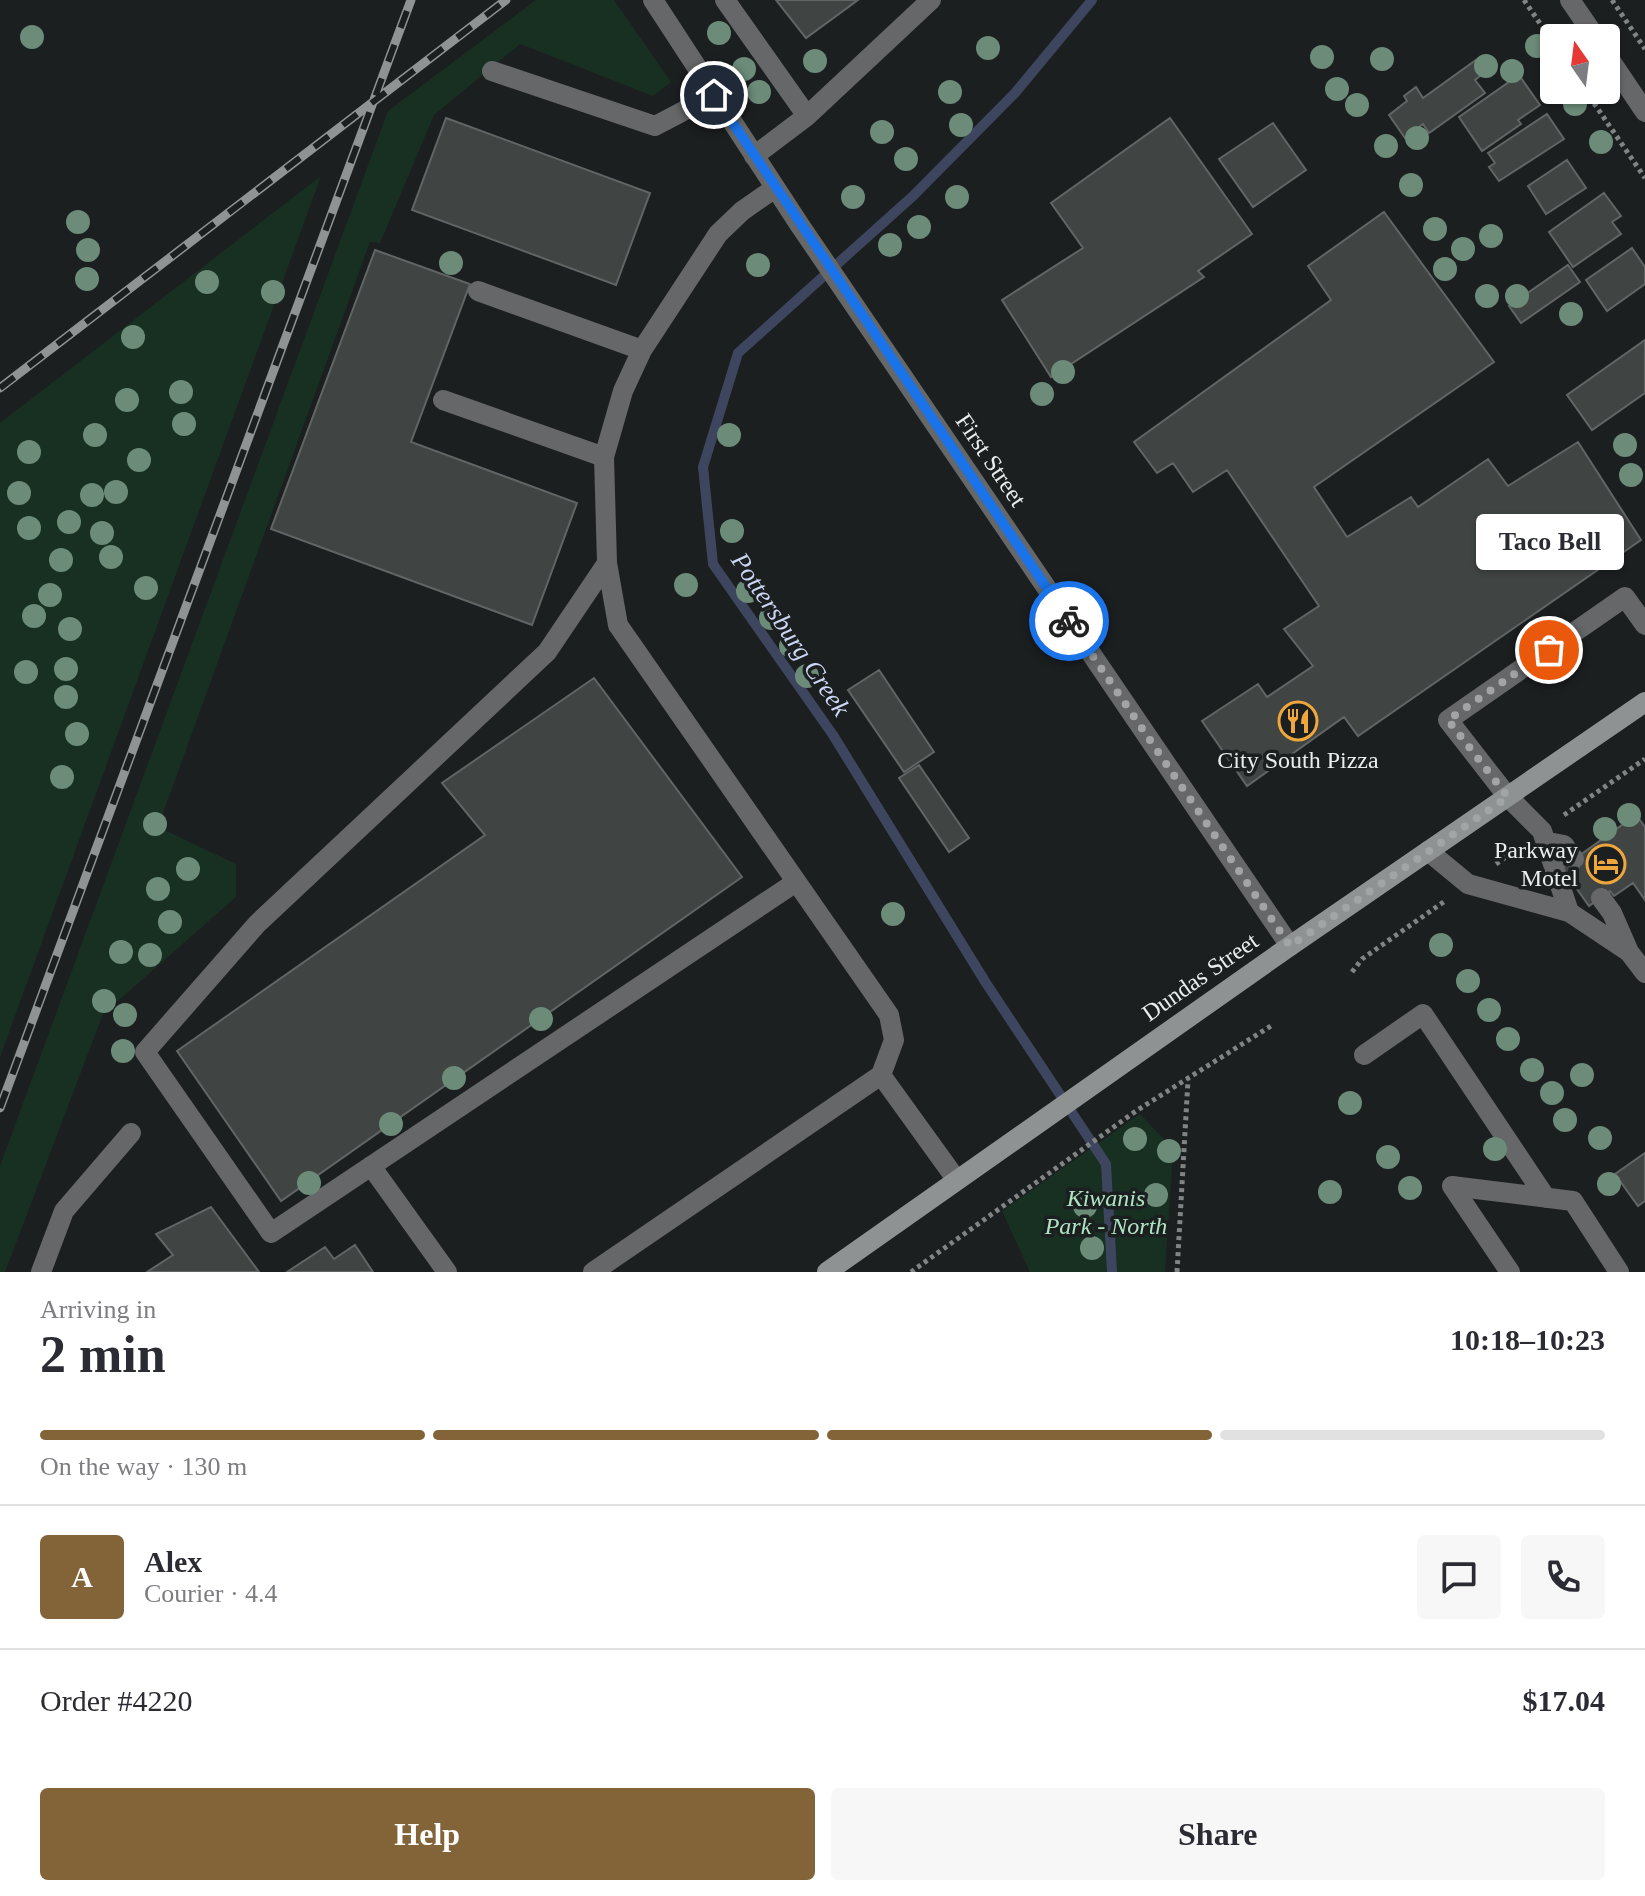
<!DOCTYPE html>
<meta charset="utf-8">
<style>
:root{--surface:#fff;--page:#f7f7f7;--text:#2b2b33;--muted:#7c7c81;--line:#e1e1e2;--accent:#836338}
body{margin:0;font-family:"Times New Roman",serif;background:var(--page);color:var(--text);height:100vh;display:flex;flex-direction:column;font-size:30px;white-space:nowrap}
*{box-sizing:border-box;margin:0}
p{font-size:26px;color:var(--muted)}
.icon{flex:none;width:44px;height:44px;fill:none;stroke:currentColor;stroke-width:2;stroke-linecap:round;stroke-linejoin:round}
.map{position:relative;height:1272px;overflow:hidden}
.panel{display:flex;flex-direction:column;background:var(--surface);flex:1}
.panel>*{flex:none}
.needle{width:52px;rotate:346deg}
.buttons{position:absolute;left:1540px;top:24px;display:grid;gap:16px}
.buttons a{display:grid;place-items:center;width:80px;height:80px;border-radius:8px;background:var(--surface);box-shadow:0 2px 6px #0004;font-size:40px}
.pin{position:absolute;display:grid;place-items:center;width:68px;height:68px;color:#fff;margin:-34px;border:4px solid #fff;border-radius:50%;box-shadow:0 2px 8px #0007}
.courier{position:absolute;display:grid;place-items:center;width:80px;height:80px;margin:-40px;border:6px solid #1a73e8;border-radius:50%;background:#fff;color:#222;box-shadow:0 2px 10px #0007}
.bubble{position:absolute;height:56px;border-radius:8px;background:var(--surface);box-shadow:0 2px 6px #0004;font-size:26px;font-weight:600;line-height:56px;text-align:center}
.summary em{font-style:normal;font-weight:600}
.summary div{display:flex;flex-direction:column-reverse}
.summary{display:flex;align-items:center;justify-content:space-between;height:136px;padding:0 40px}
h1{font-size:52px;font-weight:600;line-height:60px}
.bar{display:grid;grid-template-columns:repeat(4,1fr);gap:12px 8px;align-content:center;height:96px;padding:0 40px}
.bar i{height:10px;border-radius:6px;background:var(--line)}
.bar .selected{background:var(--accent)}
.bar p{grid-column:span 4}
.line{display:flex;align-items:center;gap:20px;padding:0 40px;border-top:2px solid var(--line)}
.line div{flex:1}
.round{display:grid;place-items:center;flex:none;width:84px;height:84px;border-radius:8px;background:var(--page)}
.action{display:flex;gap:16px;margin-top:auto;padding:16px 40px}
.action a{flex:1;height:92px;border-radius:8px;background:var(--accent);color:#fff;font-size:32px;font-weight:600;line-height:92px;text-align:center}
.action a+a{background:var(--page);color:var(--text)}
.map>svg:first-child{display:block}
.green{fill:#183022}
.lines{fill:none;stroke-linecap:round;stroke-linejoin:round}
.stream{stroke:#3e465f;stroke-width:10}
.building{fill:#404443;stroke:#616564;stroke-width:2}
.path{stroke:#818484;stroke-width:5;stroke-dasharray:4 4;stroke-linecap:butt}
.service{stroke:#666768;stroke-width:20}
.minor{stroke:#666768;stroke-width:20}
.tertiary{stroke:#666768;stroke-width:20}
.secondary{stroke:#8f9293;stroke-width:20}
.rail-casing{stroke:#909394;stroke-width:9}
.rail{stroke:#1c1f20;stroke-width:6;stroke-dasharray:18;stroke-linecap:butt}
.tree{fill:#6c8b79}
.done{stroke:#a2a5a5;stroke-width:8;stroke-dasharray:0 14.4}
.route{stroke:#1a73e8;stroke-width:10}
.labels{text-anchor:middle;stroke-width:7;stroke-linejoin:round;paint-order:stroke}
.street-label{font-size:24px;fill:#eaeded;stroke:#1c1f20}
.poi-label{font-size:24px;fill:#eaeded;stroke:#1c1f20}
.park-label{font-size:24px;font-style:italic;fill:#aee4c2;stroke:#1c1f20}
.water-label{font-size:26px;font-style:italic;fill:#ccd7f5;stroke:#1c1f20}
</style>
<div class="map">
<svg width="1645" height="1272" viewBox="0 0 1645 1272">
<rect width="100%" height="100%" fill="#1c1f20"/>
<path class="green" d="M536,0h78l57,82 -18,14 -133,-52 -86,71 -54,128 -10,-1 -212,585 78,37v33l-133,117 -98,258h-5v-106l388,-1055z
M321,176l-321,881v-634z
M1140,1114l33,35 -8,123h-135l-28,-61z"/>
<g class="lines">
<path class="stream" d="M1092,0l-77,93 -102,103 -175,157 -35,114 10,97 120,171 153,248 120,181 6,108"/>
</g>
<path class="building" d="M776,0h82l-52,38z
M1476,60l9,12 -10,8 10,13 -56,40 -6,-9 -18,14 -16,-23 18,-14 -3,-5 12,-9 7,11z
M1519,75l21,30 -22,15 3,4 -39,27 -23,-34z
M1547,114l17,25 -65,42 -10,-14 6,-4 -7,-10z
M446,118l204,75 -34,92 -204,-75z
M1170,118l82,116 -54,37 6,6 -153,100 -49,-77 81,-52 -32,-45z
M1273,123l33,47 -53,37 -34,-48z
M1567,160l19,28 -40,26 -18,-28z
M1604,193l17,23 -9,6 9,12 -48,33 -24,-35z
M1384,212l110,150 -180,125 33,50 64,-40 7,10 70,-48 20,27 70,-44 63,98 -283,196 -14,-19 -97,69 -45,-65 56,-37 9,13 46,-31 -29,-37 35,-23 -92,-136 -34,22 -20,-29 -16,10 -23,-31 197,-142 -23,-34z
M1632,248l13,19v17l-38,27 -21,-31z
M375,250l95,34 -59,158 166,61 -45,122 -261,-96z
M1568,265l12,17 -59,41 -12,-17z
M1645,340v53l-53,37 -25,-35z
M879,670l55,82 -30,20 -56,-82z
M594,678l148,199 -461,324 -104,-150 308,-216 -43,-52z
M919,765l50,73 -20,14 -50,-74z
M1636,815l9,12v73l-12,-17 -19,13 -4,-5 -21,15 -27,-38z
M1645,1153v48l-7,5 -23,-32z
M211,1207l48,65h-112l26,-17 -17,-21z
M355,1245l18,27h-86l38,-25 9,12z"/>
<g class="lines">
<path class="path" d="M1524,0l30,44
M1612,0l33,49
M1585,90l60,88
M1564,815l81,-56
M1496,864l24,-17
M1352,972l10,-13 83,-58
M911,1272l225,-161 138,-87
M1177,1272l11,-192"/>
<path class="service" d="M725,0l82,116 -53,40
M492,71l163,55 59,-31
M807,116l124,-116
M775,188l-33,23 -24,23 -76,116 -19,41 -19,66 3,106 11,62 271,390 5,25 -13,35 75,104
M478,291l164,59
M443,400l161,57
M607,563l-60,89 -290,272 -112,128 126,181 525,-351
M1548,842l16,3 10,14
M1428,851l40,33 101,28 60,40 16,21
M1601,898l11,15 17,39
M1569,912l-27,-81 -34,-34 -60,-77 177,-123 20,28
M1364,1055l59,-41 123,184
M371,1166l76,106
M1452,1186l121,15 46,71
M1452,1186l58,86
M41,1272l23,-61 67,-78
M593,1272l288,-197"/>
<path class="minor" d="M1570,0l26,38
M1606,54l39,58"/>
<path class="tertiary" d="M653,0l146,224 491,722"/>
<path class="secondary" d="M827,1272l463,-326 355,-244"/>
<g class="rail-casing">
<path id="rail" d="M0,388l506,-388
M0,1108l411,-1108"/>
</g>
<use href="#rail" class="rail"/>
</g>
<g class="tree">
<circle cx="719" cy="33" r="12"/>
<circle cx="32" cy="37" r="12"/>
<circle cx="1537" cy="46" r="12"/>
<circle cx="988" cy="48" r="12"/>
<circle cx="1322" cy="57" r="12"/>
<circle cx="1382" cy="59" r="12"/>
<circle cx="815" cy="61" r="12"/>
<circle cx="1486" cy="66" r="12"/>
<circle cx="744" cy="69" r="12"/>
<circle cx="1512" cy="71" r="12"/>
<circle cx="1337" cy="89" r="12"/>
<circle cx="759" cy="92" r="12"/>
<circle cx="950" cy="92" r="12"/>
<circle cx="1575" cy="104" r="12"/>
<circle cx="1357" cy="105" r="12"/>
<circle cx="961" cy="125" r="12"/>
<circle cx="882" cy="132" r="12"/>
<circle cx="1417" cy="138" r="12"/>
<circle cx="1601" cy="142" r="12"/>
<circle cx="1386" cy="146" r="12"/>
<circle cx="906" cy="159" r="12"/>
<circle cx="1411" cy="185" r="12"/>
<circle cx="853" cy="197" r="12"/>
<circle cx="957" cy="197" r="12"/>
<circle cx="78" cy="222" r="12"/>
<circle cx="919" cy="227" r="12"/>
<circle cx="1435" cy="229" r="12"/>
<circle cx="1491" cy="236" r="12"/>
<circle cx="890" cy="245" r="12"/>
<circle cx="1463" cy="249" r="12"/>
<circle cx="88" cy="250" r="12"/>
<circle cx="451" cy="263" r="12"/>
<circle cx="758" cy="265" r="12"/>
<circle cx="1445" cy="269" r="12"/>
<circle cx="87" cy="279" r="12"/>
<circle cx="207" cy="282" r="12"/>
<circle cx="273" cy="292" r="12"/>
<circle cx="1487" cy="296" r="12"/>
<circle cx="1517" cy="296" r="12"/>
<circle cx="1571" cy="314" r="12"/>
<circle cx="133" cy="337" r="12"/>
<circle cx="1063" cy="372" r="12"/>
<circle cx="181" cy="392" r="12"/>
<circle cx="1042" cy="394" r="12"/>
<circle cx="127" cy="400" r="12"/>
<circle cx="184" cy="424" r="12"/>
<circle cx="95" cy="435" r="12"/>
<circle cx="729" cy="435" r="12"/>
<circle cx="1625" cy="445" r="12"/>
<circle cx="29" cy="452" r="12"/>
<circle cx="139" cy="460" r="12"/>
<circle cx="1631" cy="475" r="12"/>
<circle cx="116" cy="492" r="12"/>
<circle cx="19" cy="493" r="12"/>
<circle cx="92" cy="495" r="12"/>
<circle cx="69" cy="522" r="12"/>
<circle cx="29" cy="528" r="12"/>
<circle cx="732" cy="531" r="12"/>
<circle cx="102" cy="533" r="12"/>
<circle cx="111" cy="557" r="12"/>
<circle cx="61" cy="560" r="12"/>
<circle cx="686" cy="585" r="12"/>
<circle cx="146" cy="588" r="12"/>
<circle cx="748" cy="591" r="12"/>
<circle cx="50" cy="595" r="12"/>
<circle cx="34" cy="616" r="12"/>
<circle cx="771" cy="618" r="12"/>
<circle cx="70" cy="629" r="12"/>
<circle cx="791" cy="646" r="12"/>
<circle cx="66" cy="669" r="12"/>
<circle cx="26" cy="672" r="12"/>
<circle cx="807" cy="676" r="12"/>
<circle cx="66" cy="697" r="12"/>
<circle cx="77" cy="734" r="12"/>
<circle cx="62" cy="777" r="12"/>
<circle cx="1629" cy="815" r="12"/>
<circle cx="155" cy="824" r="12"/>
<circle cx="1605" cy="829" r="12"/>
<circle cx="188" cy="869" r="12"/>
<circle cx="158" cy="889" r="12"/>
<circle cx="893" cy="914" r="12"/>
<circle cx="170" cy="922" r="12"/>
<circle cx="1441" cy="945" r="12"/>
<circle cx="121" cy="952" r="12"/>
<circle cx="150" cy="955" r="12"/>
<circle cx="1468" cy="981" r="12"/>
<circle cx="104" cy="1001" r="12"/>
<circle cx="1489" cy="1010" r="12"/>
<circle cx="125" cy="1015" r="12"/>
<circle cx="541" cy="1019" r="12"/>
<circle cx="1508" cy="1039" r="12"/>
<circle cx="123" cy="1051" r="12"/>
<circle cx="1532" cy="1070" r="12"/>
<circle cx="1582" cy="1075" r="12"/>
<circle cx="454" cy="1078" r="12"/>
<circle cx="1552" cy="1093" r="12"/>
<circle cx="1350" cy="1103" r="12"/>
<circle cx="1565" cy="1120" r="12"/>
<circle cx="391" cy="1124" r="12"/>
<circle cx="1600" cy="1138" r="12"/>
<circle cx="1135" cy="1139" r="12"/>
<circle cx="1495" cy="1149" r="12"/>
<circle cx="1169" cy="1151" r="12"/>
<circle cx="1388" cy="1157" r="12"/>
<circle cx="309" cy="1183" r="12"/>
<circle cx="1609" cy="1184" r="12"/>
<circle cx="1410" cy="1188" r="12"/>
<circle cx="1330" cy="1192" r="12"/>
<circle cx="1156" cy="1195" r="12"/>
<circle cx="1085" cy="1206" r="12"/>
<circle cx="1092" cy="1248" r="12"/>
</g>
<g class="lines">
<path class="done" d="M1069,621l221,325 218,-149 -60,-77 101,-70"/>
<path class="route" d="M714,95l355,526"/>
</g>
<defs>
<g id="restaurant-ring" transform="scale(2)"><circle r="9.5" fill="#1c1f20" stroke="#efa73d" stroke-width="1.5"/><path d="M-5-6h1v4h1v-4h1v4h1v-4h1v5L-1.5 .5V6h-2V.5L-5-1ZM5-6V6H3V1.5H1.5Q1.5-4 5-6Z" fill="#efa73d"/></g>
<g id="hotel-ring" transform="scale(2)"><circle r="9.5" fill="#1c1f20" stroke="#efa73d" stroke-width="1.5"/><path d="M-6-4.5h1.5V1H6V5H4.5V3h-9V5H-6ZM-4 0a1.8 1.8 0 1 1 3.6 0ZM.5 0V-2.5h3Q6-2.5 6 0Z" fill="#efa73d"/></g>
</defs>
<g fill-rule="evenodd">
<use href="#restaurant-ring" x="1298" y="721"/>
<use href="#hotel-ring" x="1606" y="864"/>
</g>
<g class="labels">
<g class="street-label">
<text transform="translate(991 460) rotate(56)" y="8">First Street</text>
<text transform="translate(1200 977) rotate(-35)" y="8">Dundas Street</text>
</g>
<g class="poi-label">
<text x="1298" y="768">City South Pizza</text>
<text x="1578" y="858" text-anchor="end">Parkway<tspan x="1578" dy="28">Motel</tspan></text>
</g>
<g class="park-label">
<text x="1106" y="1206">Kiwanis<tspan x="1106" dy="28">Park - North</tspan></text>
</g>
<g class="water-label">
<text transform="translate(791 634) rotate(56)" y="9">Pottersburg Creek</text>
</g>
</g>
</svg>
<div class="buttons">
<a><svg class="needle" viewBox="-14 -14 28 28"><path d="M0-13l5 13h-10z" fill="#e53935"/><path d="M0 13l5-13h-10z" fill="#7c7c81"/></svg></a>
</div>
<div class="pin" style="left:1549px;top:650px;background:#ea580c"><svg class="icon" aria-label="bag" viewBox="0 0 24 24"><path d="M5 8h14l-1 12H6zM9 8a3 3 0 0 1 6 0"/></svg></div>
<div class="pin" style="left:714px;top:95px;background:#1f2937"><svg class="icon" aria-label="home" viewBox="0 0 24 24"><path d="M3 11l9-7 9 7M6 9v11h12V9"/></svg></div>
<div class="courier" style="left:1069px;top:621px"><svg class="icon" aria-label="bike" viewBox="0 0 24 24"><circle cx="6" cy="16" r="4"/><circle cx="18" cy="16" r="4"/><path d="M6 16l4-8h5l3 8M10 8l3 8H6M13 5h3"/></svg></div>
<div class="bubble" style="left:1476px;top:514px;width:148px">Taco Bell</div>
</div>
<section class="panel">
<div class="summary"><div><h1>2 min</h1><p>Arriving in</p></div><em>10:18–10:23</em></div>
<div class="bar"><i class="selected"></i><i class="selected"></i><i class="selected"></i><i></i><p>On the way · 130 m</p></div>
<div class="line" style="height:144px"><b class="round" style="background:var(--accent);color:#fff">A</b><div><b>Alex</b><p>Courier · 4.4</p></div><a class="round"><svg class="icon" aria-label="chat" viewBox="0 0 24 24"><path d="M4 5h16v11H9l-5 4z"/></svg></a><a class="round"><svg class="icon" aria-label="phone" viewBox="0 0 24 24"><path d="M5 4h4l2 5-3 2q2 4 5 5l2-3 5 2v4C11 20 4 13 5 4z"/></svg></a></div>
<div class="line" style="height:104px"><div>Order #4220</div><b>$17.04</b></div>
<div class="action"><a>Help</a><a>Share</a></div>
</section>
